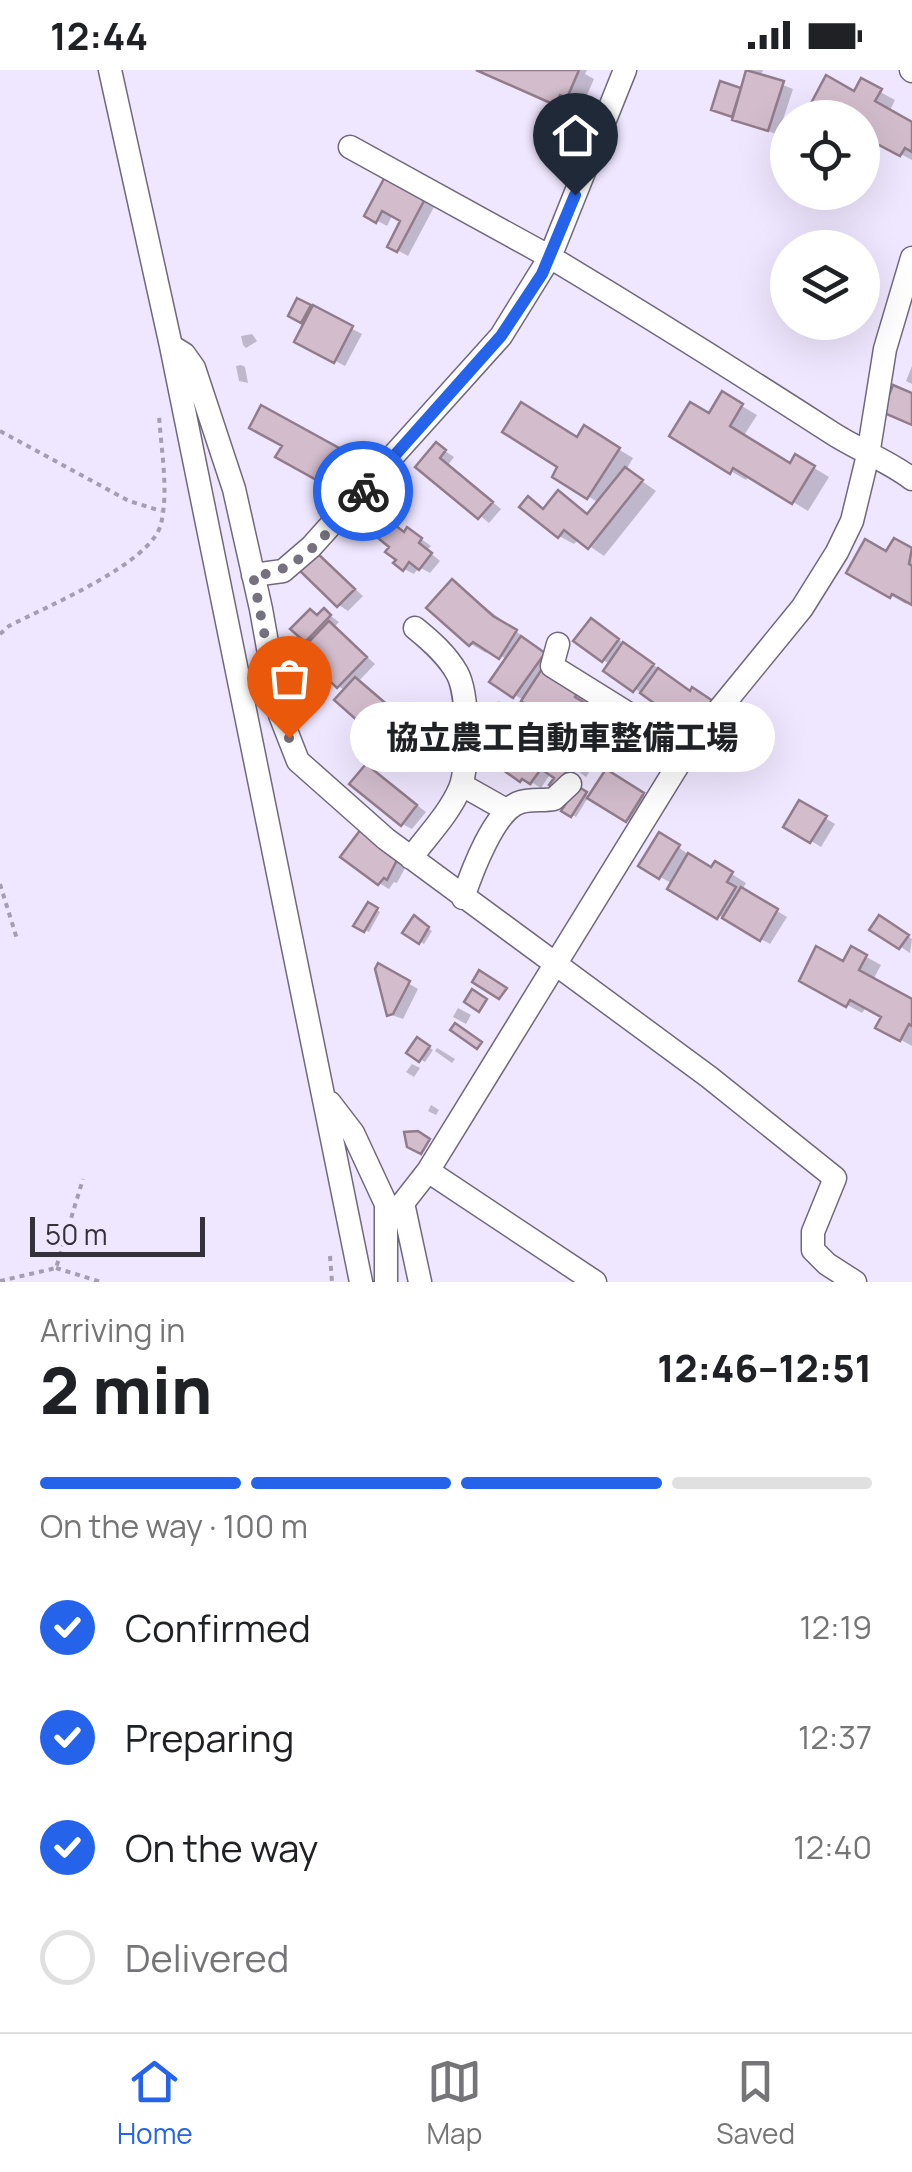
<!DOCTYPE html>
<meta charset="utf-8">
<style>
:root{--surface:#fff;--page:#f2f2f2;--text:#202124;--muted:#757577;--line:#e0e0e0;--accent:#2563eb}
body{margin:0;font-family:Manrope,"Noto Sans JP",sans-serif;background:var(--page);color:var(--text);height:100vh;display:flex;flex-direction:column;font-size:38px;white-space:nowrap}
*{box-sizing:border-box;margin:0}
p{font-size:32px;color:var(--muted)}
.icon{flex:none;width:55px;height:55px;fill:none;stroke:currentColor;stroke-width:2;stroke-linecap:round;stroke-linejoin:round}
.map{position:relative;height:1212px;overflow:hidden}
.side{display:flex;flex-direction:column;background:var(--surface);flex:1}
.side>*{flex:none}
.fabs{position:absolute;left:770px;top:30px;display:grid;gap:20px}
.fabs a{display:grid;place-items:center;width:110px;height:110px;border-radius:50%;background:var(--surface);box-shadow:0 10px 40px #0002;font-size:50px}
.scale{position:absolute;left:30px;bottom:25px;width:175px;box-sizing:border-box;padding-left:10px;border:5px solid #34313a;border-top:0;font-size:28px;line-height:35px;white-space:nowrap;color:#34313a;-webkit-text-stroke:8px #efe7ff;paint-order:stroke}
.pin{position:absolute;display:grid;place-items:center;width:85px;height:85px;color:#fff;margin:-102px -42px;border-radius:50% 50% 50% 0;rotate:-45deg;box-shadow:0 0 10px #0007}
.pin .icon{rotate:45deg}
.courier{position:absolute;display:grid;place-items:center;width:100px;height:100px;margin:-50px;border:8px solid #2563eb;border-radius:50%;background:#fff;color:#222;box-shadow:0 2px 12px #0007}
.bubble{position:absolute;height:70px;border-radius:35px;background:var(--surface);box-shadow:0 10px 40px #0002;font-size:32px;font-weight:800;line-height:70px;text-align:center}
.head em{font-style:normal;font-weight:800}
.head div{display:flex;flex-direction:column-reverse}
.head{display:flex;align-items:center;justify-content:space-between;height:170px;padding:0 40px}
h1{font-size:65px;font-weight:800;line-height:75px}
.bar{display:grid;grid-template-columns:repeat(4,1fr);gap:15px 10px;align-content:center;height:120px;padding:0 40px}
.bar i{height:12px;border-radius:8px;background:var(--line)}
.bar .selected{background:var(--accent)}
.bar p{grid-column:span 4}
ol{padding:0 40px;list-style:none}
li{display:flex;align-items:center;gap:30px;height:110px}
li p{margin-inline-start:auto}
li .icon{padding:10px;border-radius:50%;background:var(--accent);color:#fff;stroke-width:4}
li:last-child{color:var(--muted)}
li i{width:55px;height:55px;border:5px solid var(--line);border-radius:50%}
.status{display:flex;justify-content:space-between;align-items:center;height:70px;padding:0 50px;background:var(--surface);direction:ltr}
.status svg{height:28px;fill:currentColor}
.tabs{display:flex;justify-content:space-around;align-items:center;height:140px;border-top:2px solid var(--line);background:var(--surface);font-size:28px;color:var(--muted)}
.tabs a{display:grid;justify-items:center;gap:5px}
.tabs .selected{color:var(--accent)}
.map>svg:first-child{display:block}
.shadow{fill:#0003}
.building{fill:#d3bdcd;stroke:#917c8b;stroke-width:2.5}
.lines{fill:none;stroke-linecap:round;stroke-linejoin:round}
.minor-casing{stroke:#70697d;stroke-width:25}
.path{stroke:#a49eb0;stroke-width:4;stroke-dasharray:5 5;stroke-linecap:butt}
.minor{stroke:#fff;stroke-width:22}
.done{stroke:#75717f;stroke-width:10;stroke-dasharray:0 18}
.route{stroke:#2563eb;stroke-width:12}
</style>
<div class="status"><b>12:44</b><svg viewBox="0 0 49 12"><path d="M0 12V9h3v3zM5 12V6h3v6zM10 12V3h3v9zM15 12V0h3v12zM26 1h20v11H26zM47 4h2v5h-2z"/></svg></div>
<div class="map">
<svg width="912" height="1212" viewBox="0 0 912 1212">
<rect width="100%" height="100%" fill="#efe7ff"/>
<path class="shadow" d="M479,0h108l-2,4 9,5 -11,25 -7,-3 -5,11z
M747,0h16l-2,6 32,13 -15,46 -64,-26 7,-24 23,7 6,-20z
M862,12l33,18 -6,12 23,12v36l-50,-26v-16l-7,-24z
M405,122l29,15 -26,49 -18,-10 13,-26 -10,-6 -6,12 -20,-11z
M298,231l64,33 -17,32 -48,-25 9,-18 -15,-8z
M252,264l5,7 -11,7 -3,-3 -2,-9z
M241,295l4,2 3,16 -9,-2 -3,-15z
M912,296v18l-6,-3z
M723,325l34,20 -14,22 48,29 5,-9 33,20 -21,34 -59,-36 -3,5 -74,-44 38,-19z
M262,339l114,62 -13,17 -24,-13 -6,11 -55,-30 7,-11z
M585,359l48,29 -7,12 30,21 -52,65 -25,-17 -5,5 -15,-8 -31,-36 18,10 13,-16 31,21 9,-12 -44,-27z
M437,376l17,11 -6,8 53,44 -12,14 -70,-56z
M405,464l12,2 14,10 -4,4 13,11 -10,12 -11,-6 -5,7 -10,-5z
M895,471l17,10v52l-4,-3 -2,4 -57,-32 38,-17z
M317,485l46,41 -15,15 -9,-6z
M453,512l100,78 39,42 -3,5 82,45 -9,13 -21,-13 -9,15 -38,-23 -3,4 -37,-23 3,-4 -64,-40 15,-21 -19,-11 -3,4 -15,-9 -41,-36z
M324,541l15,11 -5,5 41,37 -17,18 48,39 -17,21 -51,-42 8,-9 -8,-5 -32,-46z
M601,557l61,44 24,39 -6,8 -74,-48 4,-6 -7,-4z
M510,642l15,10 -7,9 35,23 2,-2 22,15 5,-8 11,7 -7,11 -33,-23 -4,6 26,18h-18l-6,-5 -10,15 -8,-5 -2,3 -31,-28 -25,-16z
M606,702l47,29 -16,24 -47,-29z
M376,703l50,39 -14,17 -10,-5z
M577,719l12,7 -13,21 -12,-7z
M800,733l35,21 -14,23 -35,-21z
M361,762l46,32 -10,19 -3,-1 -5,7 -10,-6z
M660,765l52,35 4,-6 30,19 -4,7 45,27 -17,27 -100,-56 3,-4 -32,-18z
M369,835l11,7 -11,20 -12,-7z
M880,848l32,21 -2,14 -37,-24z
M415,849l17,12 -8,13 -18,-12z
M852,879l29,16 -8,15 39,22v44l-34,-19 6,-11 -17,-10 -5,7 -60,-33 41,-16z
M379,896l39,23 -15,30 -14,-5z
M458,938l13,7 -5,9 -13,-7z
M418,970l15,10 -8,12 -15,-9z
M437,978l18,11 -3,4 -17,-12z
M412,994l8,4 -6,9 -8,-5z
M431,1035l8,5 -3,5 -8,-4z"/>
<path class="building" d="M476,0h103l-12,28 -7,-3 -5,10z
M746,0l38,11 -16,50 -36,-11z
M826,5l28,16 7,-13 21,11 -7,12 37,21v30l-7,-4 -5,8 -38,-20v-18h-33l-20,-11z
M720,11l21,7 -9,29 -21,-7z
M387,103l38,26 -28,53 -10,-5 13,-26 -18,-10 -6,12 -12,-7z
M297,228l14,7 -10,18 -13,-7z
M313,235l40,21 -19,37 -40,-21z
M893,315l19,8v32l-30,-13z
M722,321l21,13 -13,22 60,37 5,-9 20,12 -23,38 -59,-36 -3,6 -61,-38 21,-34 19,11z
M521,332l56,35 7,-12 36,23 -33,51 -35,-22 5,-10 -55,-35z
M261,335l107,59 -16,20 -23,-13 -7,12 -47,-26 7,-11 -33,-18z
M436,372l10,8 -6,8 53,44 -15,17 -63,-52z
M625,397l18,13 -55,69 -24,-19 -6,8 -39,-31 9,-11 15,13 15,-19 29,24z
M391,452l13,10 3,-5 15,11 -3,5 13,10 -13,17 -10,-8 -6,9 -10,-8 3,-3 -11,-8 4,-5 -11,-9z
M894,468l18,10 -3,16 3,2v39l-20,-11 -2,4 -44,-25 19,-34 21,12z
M316,482l39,37 -18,18 -38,-37z
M452,509l41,37 24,14 -18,29 -26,-17 -4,4 -43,-38z
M324,538l7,7 -26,27 -15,-13 20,-20 7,6z
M591,548l28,21 -17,23 -29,-21z
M329,551l38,36 -30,31 -38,-36z
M521,566l24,17 -32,45 -24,-16z
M623,572l31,22 -21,28 -30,-21z
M658,598l32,23 2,-4 21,14 -14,21 -23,-17 -7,9 -29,-21z
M542,599l36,23 -3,5 20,12 -20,32 -25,-15 3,-5 -32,-20z
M355,607l43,37 -21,24 -43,-38z
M499,633l18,12 -28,39 -17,-12z
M606,639l57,36 -11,17 -21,-13 -10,15 -36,-23z
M518,658l27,18 -5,7 27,18 -12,18 -6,-4 5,-7 -13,-9 -11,15 -8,-5 -2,3 -27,-19z
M366,694l51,41 -16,21 -52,-42z
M606,699l38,24 -18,29 -39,-24z
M577,716l10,6 -16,25 -10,-6z
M799,730l28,16 -17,27 -27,-16z
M361,759l38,27 -12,24 -3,-2 -6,7 -38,-28z
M659,762l21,13 -21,34 -21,-13z
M688,783l23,14 4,-6 18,11 -6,10 9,5 -19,32 -50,-30z
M741,817l37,22 -18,32 -38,-23z
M368,832l10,6 -14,24 -11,-6z
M414,845l15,12 -10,17 -17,-11z
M879,845l30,20 -10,14 -30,-19z
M816,876l27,15 8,-15 16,9 -8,15 53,29v27l-3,-2 -9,17 -25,-13 6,-11 -31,-17 -4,7 -47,-26z
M378,893l32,18 -17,33 -6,2 -12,-47z
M479,900l28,18 -8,11 -27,-17z
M472,919l15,10 -8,13 -15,-10z
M455,953l27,19 -5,7 -27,-19z
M417,967l13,9 -11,16 -13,-9z
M418,1061l12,8 -9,15 -14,-7 -3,-15z"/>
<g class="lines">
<g class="minor-casing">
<path id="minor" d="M110,0l61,276 190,936
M911,0l1,1
M350,77l200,110 75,-187
M171,276l13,8 10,14 40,121 27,120 19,106 18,46 88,78 323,238 126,101 -22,54v18l14,14 28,18
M253,505l30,-4 28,-24 190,-211 49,-79c95,57 189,116 282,176 26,17 55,27 80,46
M558,574l-6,22 135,84
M462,715l44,25
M411,788c16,-22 38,-44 49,-70 9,-22 9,-94 -3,-115 -10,-18 -26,-32 -42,-45
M463,828c8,-24 32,-90 58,-96 10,-3 23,-1 33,-3l16,-15
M330,1033l23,30 33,71v78
M428,1101l167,111
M403,1133l17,79
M387,1147l16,-14 25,-32 263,-427 111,-136 35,-56 15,-31 16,-66 17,-106 27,-91"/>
</g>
<path class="path" d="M0,361l129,70 32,10
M0,564l9,-8c36,-19 142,-62 152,-102 8,-34 0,-74 -2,-109
M0,814l17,55
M330,1186l2,26
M56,1198l45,14
M0,1211l56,-13 27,-89"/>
<use href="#minor" class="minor"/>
</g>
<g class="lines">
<path class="done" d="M289,668l-9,-23 -27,-140c48,1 81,-52 110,-84"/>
<path class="route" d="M363,421l138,-155 41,-62 33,-79"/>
</g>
</svg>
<div class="fabs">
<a><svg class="icon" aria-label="locate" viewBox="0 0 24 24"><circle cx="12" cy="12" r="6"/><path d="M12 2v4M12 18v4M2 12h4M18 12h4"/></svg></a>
<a><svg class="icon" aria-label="layers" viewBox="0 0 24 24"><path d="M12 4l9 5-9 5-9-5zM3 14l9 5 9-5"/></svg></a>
</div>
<div class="scale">50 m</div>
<div class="pin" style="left:289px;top:668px;background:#ea580c"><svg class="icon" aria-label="bag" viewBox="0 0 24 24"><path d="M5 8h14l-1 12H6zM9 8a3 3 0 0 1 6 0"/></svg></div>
<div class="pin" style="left:575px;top:125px;background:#1f2937"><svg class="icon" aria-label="home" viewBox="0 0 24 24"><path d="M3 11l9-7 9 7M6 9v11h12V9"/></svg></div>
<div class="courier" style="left:363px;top:421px"><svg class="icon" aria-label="bike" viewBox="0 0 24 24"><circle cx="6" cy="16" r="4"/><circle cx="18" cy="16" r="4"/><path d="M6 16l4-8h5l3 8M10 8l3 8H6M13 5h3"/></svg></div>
<div class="bubble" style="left:350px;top:632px;width:425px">協立農工自動車整備工場</div>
</div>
<section class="side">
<div class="head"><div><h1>2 min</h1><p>Arriving in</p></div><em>12:46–12:51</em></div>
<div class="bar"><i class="selected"></i><i class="selected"></i><i class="selected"></i><i></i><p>On the way · 100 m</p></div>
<ol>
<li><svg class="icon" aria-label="check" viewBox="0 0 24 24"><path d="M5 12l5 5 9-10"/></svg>Confirmed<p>12:19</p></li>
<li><svg class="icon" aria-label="check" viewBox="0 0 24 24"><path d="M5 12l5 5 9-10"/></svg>Preparing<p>12:37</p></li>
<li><svg class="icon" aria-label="check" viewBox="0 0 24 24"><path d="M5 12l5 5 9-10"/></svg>On the way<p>12:40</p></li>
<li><i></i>Delivered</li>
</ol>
</section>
<nav class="tabs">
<a class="selected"><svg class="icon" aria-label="home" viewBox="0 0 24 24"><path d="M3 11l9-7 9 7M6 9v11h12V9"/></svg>Home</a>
<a><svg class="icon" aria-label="map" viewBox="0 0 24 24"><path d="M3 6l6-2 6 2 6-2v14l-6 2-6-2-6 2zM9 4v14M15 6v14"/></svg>Map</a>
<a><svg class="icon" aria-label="saved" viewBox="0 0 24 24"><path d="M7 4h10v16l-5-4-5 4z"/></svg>Saved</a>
</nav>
